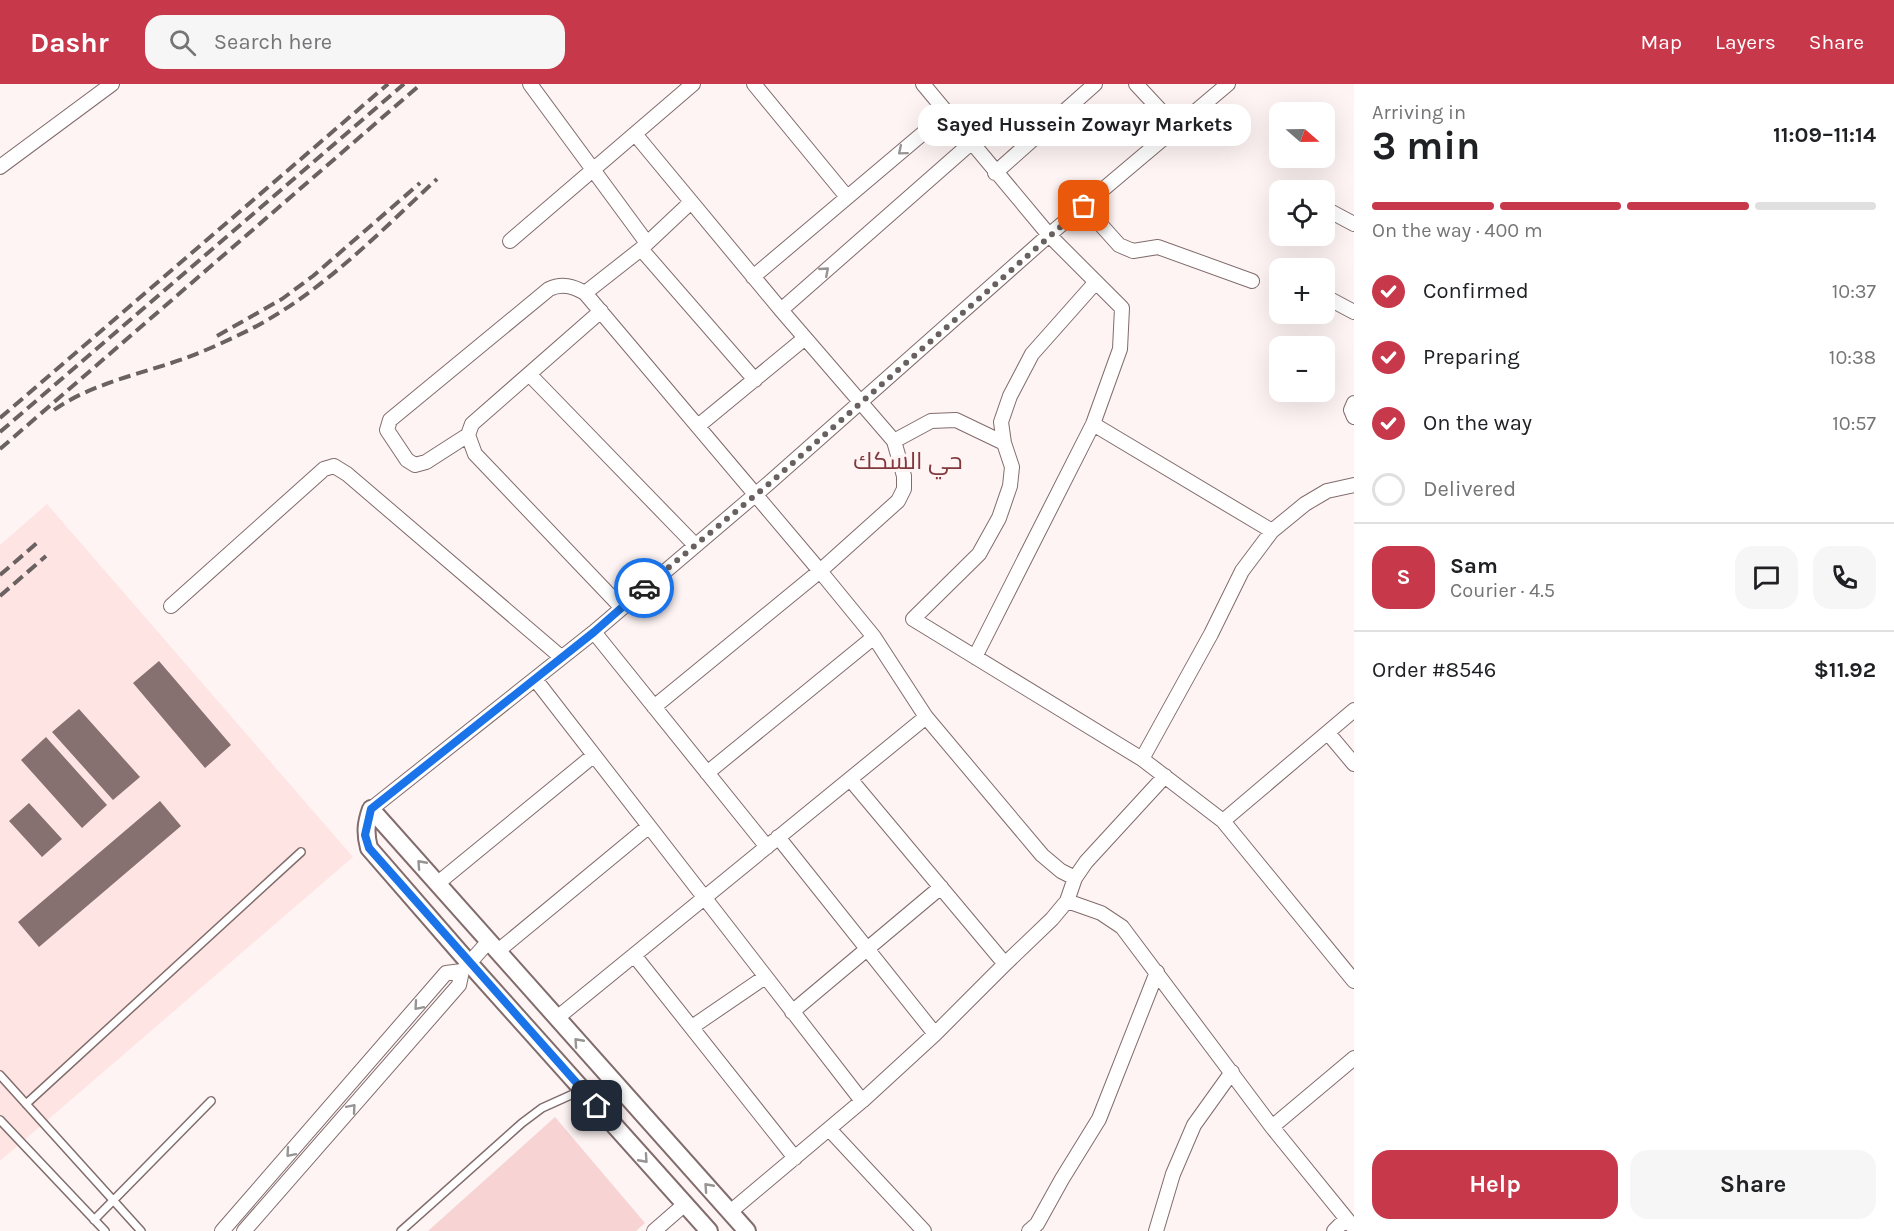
<!DOCTYPE html>
<meta charset="utf-8">
<style>
:root{--surface:#fff;--page:#f6f6f6;--text:#202124;--muted:#757577;--line:#e0e0e0;--accent:#c8384b}
body{margin:0;font-family:Karla,Cairo,sans-serif;background:var(--page);color:var(--text);height:100vh;display:flex;flex-direction:column;font-size:22px;white-space:nowrap}
*{box-sizing:border-box;margin:0}
p{font-size:20px;color:var(--muted)}
.icon{flex:none;width:33px;height:33px;fill:none;stroke:currentColor;stroke-width:2;stroke-linecap:round;stroke-linejoin:round}
.map{position:relative;flex:1;overflow:hidden}
.details{display:flex;flex-direction:column;background:var(--surface);width:540px}
.details>*{flex:none}
.needle{width:39px;rotate:110deg}
.fabs{position:absolute;left:1269px;top:18px;display:grid;gap:12px}
.fabs a{display:grid;place-items:center;width:66px;height:66px;border-radius:12px;background:var(--surface);box-shadow:0 6px 24px #0002;font-size:30px}
.pin{position:absolute;display:grid;place-items:center;width:51px;height:51px;color:#fff;margin:-26px;border-radius:12px;box-shadow:0 3px 9px #0006}
.courier{position:absolute;display:grid;place-items:center;width:60px;height:60px;margin:-30px;border:4px solid #1a73e8;border-radius:50%;background:#fff;color:#222;box-shadow:0 2px 8px #0007}
.bubble{position:absolute;height:42px;border-radius:18px;background:var(--surface);box-shadow:0 6px 24px #0002;font-size:20px;font-weight:700;line-height:42px;text-align:center}
.summary em{font-style:normal;font-weight:700}
.summary div{display:flex;flex-direction:column-reverse}
.summary{display:flex;align-items:center;justify-content:space-between;height:102px;padding:0 18px}
h1{font-size:39px;font-weight:700;line-height:45px}
.bar{display:grid;grid-template-columns:repeat(4,1fr);gap:9px 6px;align-content:center;height:72px;padding:0 18px}
.bar i{height:8px;border-radius:4px;background:var(--line)}
.bar .active{background:var(--accent)}
.bar p{grid-column:span 4}
.line{display:flex;align-items:center;gap:15px;padding:0 18px;border-top:2px solid var(--line)}
.line div{flex:1}
.round{display:grid;place-items:center;flex:none;width:63px;height:63px;border-radius:18px;background:var(--page)}
ol{padding:0 18px;list-style:none}
li{display:flex;align-items:center;gap:18px;height:66px}
li p{margin-inline-start:auto}
li .icon{padding:6px;border-radius:50%;background:var(--accent);color:#fff;stroke-width:4}
li:last-child{color:var(--muted)}
li i{width:33px;height:33px;border:3px solid var(--line);border-radius:50%}
.cta{display:flex;gap:12px;margin-top:auto;padding:12px 18px}
.cta a{flex:1;height:69px;border-radius:18px;background:var(--accent);color:#fff;font-size:24px;font-weight:700;line-height:69px;text-align:center}
.cta a+a{background:var(--page);color:var(--text)}
header{display:flex;align-items:center;gap:36px;box-sizing:border-box;height:84px;padding:0 30px;background:var(--accent);color:#fff}
header strong{font-size:28px}
nav{display:flex;gap:33px;margin-inline-start:auto;font-size:21px}
.search{width:420px;height:54px;background:var(--page);display:flex;align-items:center;gap:15px;box-sizing:border-box;padding:0 21px;border-radius:18px;color:var(--muted);font-size:22px}
main{display:flex;flex:1;min-height:0}
.map>svg:first-child{display:block}
.built{fill:#ffe4e4}
.green{fill:#f7d3d3}
.building{fill:#867070}
.lines{fill:none;stroke-linecap:round;stroke-linejoin:round}
.service-casing{stroke:#826c6c;stroke-width:10}
.minor-casing{stroke:#826c6c;stroke-width:16}
.tertiary-casing{stroke:#826c6c;stroke-width:20}
.service{stroke:#fff;stroke-width:7}
.minor{stroke:#fff;stroke-width:14}
.tertiary{stroke:#fff;stroke-width:16}
.rail{stroke:#6a6161;stroke-width:4;stroke-dasharray:12 6;stroke-linecap:butt}
.oneway{stroke:#989494}
.done{stroke:#696060;stroke-width:6;stroke-dasharray:0 10.8}
.route{stroke:#1a73e8;stroke-width:8}
.labels{text-anchor:middle;stroke-width:6;stroke-linejoin:round;paint-order:stroke}
.quarter-label{font-size:24px;fill:#80383d;stroke:#fef4f4}
</style>
<header>
<strong>Dashr</strong>
<div class="search"><svg class="icon" aria-label="search" viewBox="0 0 24 24"><circle cx="10" cy="10" r="6"/><path d="M15 15l6 6"/></svg>Search here</div>
<nav><a>Map</a><a>Layers</a><a>Share</a></nav>
</header>
<main>
<div class="map">
<svg width="1354" height="1147" viewBox="0 0 1354 1147">
<rect width="100%" height="100%" fill="#fef4f4"/>
<path class="built" d="M47,420l306,353 -353,304v-616z"/>
<path class="green" d="M555,1033l90,106 -9,8h-208z"/>
<path class="building" d="M159,577l72,84 -26,23 -72,-85z
M79,625l61,68 -27,23 -61,-68z
M46,653l61,68 -25,23 -61,-68z
M160,717l21,25 -142,121 -21,-25z
M29,719l33,36 -20,18 -33,-36z"/>
<g class="lines">
<g class="service-casing">
<path id="service" d="M0,991l141,156
M26,1020l275,-252
M0,1036l105,111
M94,1136l117,-119
M401,1147l121,-108 20,-15 40,-18"/>
</g>
<g class="minor-casing">
<path id="minor" d="M530,0l117,159
M754,0l93,113
M923,0l126,151 73,73 -2,41 -27,75 -118,233
M1136,0l40,43
M0,83l112,-83
M995,89l100,-89
M1084,122l35,39 14,6 25,-4 94,34
M1326,125l28,15
M510,157l183,-157
M641,165l114,131
M753,193l194,-164
M1095,199l-63,71 -22,42 -9,26 3,21 8,24 -2,19 -11,32 -20,36 -66,65 229,140 81,62 131,160
M585,209l56,-44 50,-47
M1324,212l30,16
M781,226l190,-167
M601,227l-129,113 -4,11 7,19 146,153
M529,290l166,171
M1354,319l-3,7 3,7
M1093,340l179,107
M698,342l107,-88
M468,351l-42,27 -11,3 -8,-5 -20,-30 3,-10 159,-131c13,-6 24,-3 36,4l235,278 78,-70 6,-12v-13l-10,-35 -113,-131 -146,-176
M894,357l37,-20 25,-1 48,23
M171,522l153,-137 10,-3 13,8 214,183
M594,548l173,215
M535,595l327,422
M654,623l166,-136 54,66 52,80 116,138 19,16 14,7
M1328,649l26,31
M1142,675l69,-125 31,-63 30,-40 33,-27 22,-13 27,-6
M707,689l167,-136
M850,695l155,185
M371,725l223,-177 175,-149 280,-248 179,-151
M1223,737l131,-111
M778,753l157,197
M438,799l155,-127
M1067,817l34,12 21,14 150,200 82,101
M498,867l150,-124
M634,871l161,203
M792,928l149,-125
M557,934l369,-301
M692,943l73,-50
M1272,1043l82,-69
M829,1045l95,102
M730,1128l132,-111 73,-67 70,-70 47,-45 15,-18 8,-23 11,-16 79,-86
M222,1147l224,-258 16,-2
M244,1147l215,-246 3,-14 27,-30
M654,1147l31,-27
M1029,1147l8,-7 25,-45 37,-60 58,-147
M1156,1147l17,-57 21,-49 38,-53
M1334,1147l12,-12"/>
</g>
<g class="tertiary-casing">
<path id="tertiary" d="M709,1147l-240,-268 -100,-115c-4,-15 -3,-25 2,-39l376,422"/>
</g>
<use href="#service" class="service"/>
<use href="#minor" class="minor"/>
<use href="#tertiary" class="tertiary"/>
<path class="rail" d="M217,252l65,-37 31,-23 107,-93
M54,326c36,-26 90,-37 132,-52 21,-8 43,-18 63,-28 71,-36 130,-97 188,-151
M0,334l388,-334
M0,348l404,-348
M0,365l421,-365
M0,491l37,-32
M0,512l46,-40"/>
</g>
<defs><path id="oneway-chevron" d="M-2-3.5L2.5 0L-2 3.5" fill="none" stroke-width="1.6" stroke-linecap="round" stroke-linejoin="round" transform="scale(1.5)"/></defs>
<g class="oneway">
<use href="#oneway-chevron" transform="translate(902 67) rotate(140)"/>
<use href="#oneway-chevron" transform="translate(825 187) rotate(-41)"/>
<use href="#oneway-chevron" transform="translate(421 780) rotate(-132)"/>
<use href="#oneway-chevron" transform="translate(418 922) rotate(131)"/>
<use href="#oneway-chevron" transform="translate(578 958) rotate(-132)"/>
<use href="#oneway-chevron" transform="translate(352 1024) rotate(-49)"/>
<use href="#oneway-chevron" transform="translate(290 1069) rotate(131)"/>
<use href="#oneway-chevron" transform="translate(644 1075) rotate(48)"/>
<use href="#oneway-chevron" transform="translate(708 1103) rotate(-132)"/>
</g>
<g class="lines">
<path class="done" d="M644,504l126,-105 314,-277"/>
<path class="route" d="M597,1022l-228,-258 -4,-13 6,-26 223,-177 50,-44"/>
</g>
<g class="labels">
<g class="quarter-label">
<text x="908" y="385">حي السكك</text>
</g>
</g>
</svg>
<div class="fabs">
<a><svg class="needle" viewBox="-14 -14 28 28"><path d="M0-13l5 13h-10z" fill="#e53935"/><path d="M0 13l5-13h-10z" fill="#757577"/></svg></a>
<a><svg class="icon" aria-label="locate" viewBox="0 0 24 24"><circle cx="12" cy="12" r="6"/><path d="M12 2v4M12 18v4M2 12h4M18 12h4"/></svg></a>
<a>+</a>
<a>−</a>
</div>
<div class="pin" style="left:1084px;top:122px;background:#ea580c"><svg class="icon" aria-label="bag" viewBox="0 0 24 24"><path d="M5 8h14l-1 12H6zM9 8a3 3 0 0 1 6 0"/></svg></div>
<div class="pin" style="left:597px;top:1022px;background:#1f2937"><svg class="icon" aria-label="home" viewBox="0 0 24 24"><path d="M3 11l9-7 9 7M6 9v11h12V9"/></svg></div>
<div class="courier" style="left:644px;top:504px"><svg class="icon" aria-label="car" viewBox="0 0 24 24"><path d="M5 17H2v-5l4-1 3-4h7l3 4 3 1v5h-3M9 17h6M6 11h13"/><circle cx="7" cy="17" r="2"/><circle cx="17" cy="17" r="2"/></svg></div>
<div class="bubble" style="left:918px;top:20px;width:333px">Sayed Hussein Zowayr Markets</div>
</div>
<section class="details">
<div class="summary"><div><h1>3 min</h1><p>Arriving in</p></div><em>11:09–11:14</em></div>
<div class="bar"><i class="active"></i><i class="active"></i><i class="active"></i><i></i><p>On the way · 400 m</p></div>
<ol>
<li><svg class="icon" aria-label="check" viewBox="0 0 24 24"><path d="M5 12l5 5 9-10"/></svg>Confirmed<p>10:37</p></li>
<li><svg class="icon" aria-label="check" viewBox="0 0 24 24"><path d="M5 12l5 5 9-10"/></svg>Preparing<p>10:38</p></li>
<li><svg class="icon" aria-label="check" viewBox="0 0 24 24"><path d="M5 12l5 5 9-10"/></svg>On the way<p>10:57</p></li>
<li><i></i>Delivered</li>
</ol>
<div class="line" style="height:108px"><b class="round" style="background:var(--accent);color:#fff">S</b><div><b>Sam</b><p>Courier · 4.5</p></div><a class="round"><svg class="icon" aria-label="chat" viewBox="0 0 24 24"><path d="M4 5h16v11H9l-5 4z"/></svg></a><a class="round"><svg class="icon" aria-label="phone" viewBox="0 0 24 24"><path d="M5 4h4l2 5-3 2q2 4 5 5l2-3 5 2v4C11 20 4 13 5 4z"/></svg></a></div>
<div class="line" style="height:78px"><div>Order #8546</div><b>$11.92</b></div>
<div class="cta"><a>Help</a><a>Share</a></div>
</section>
</main>
